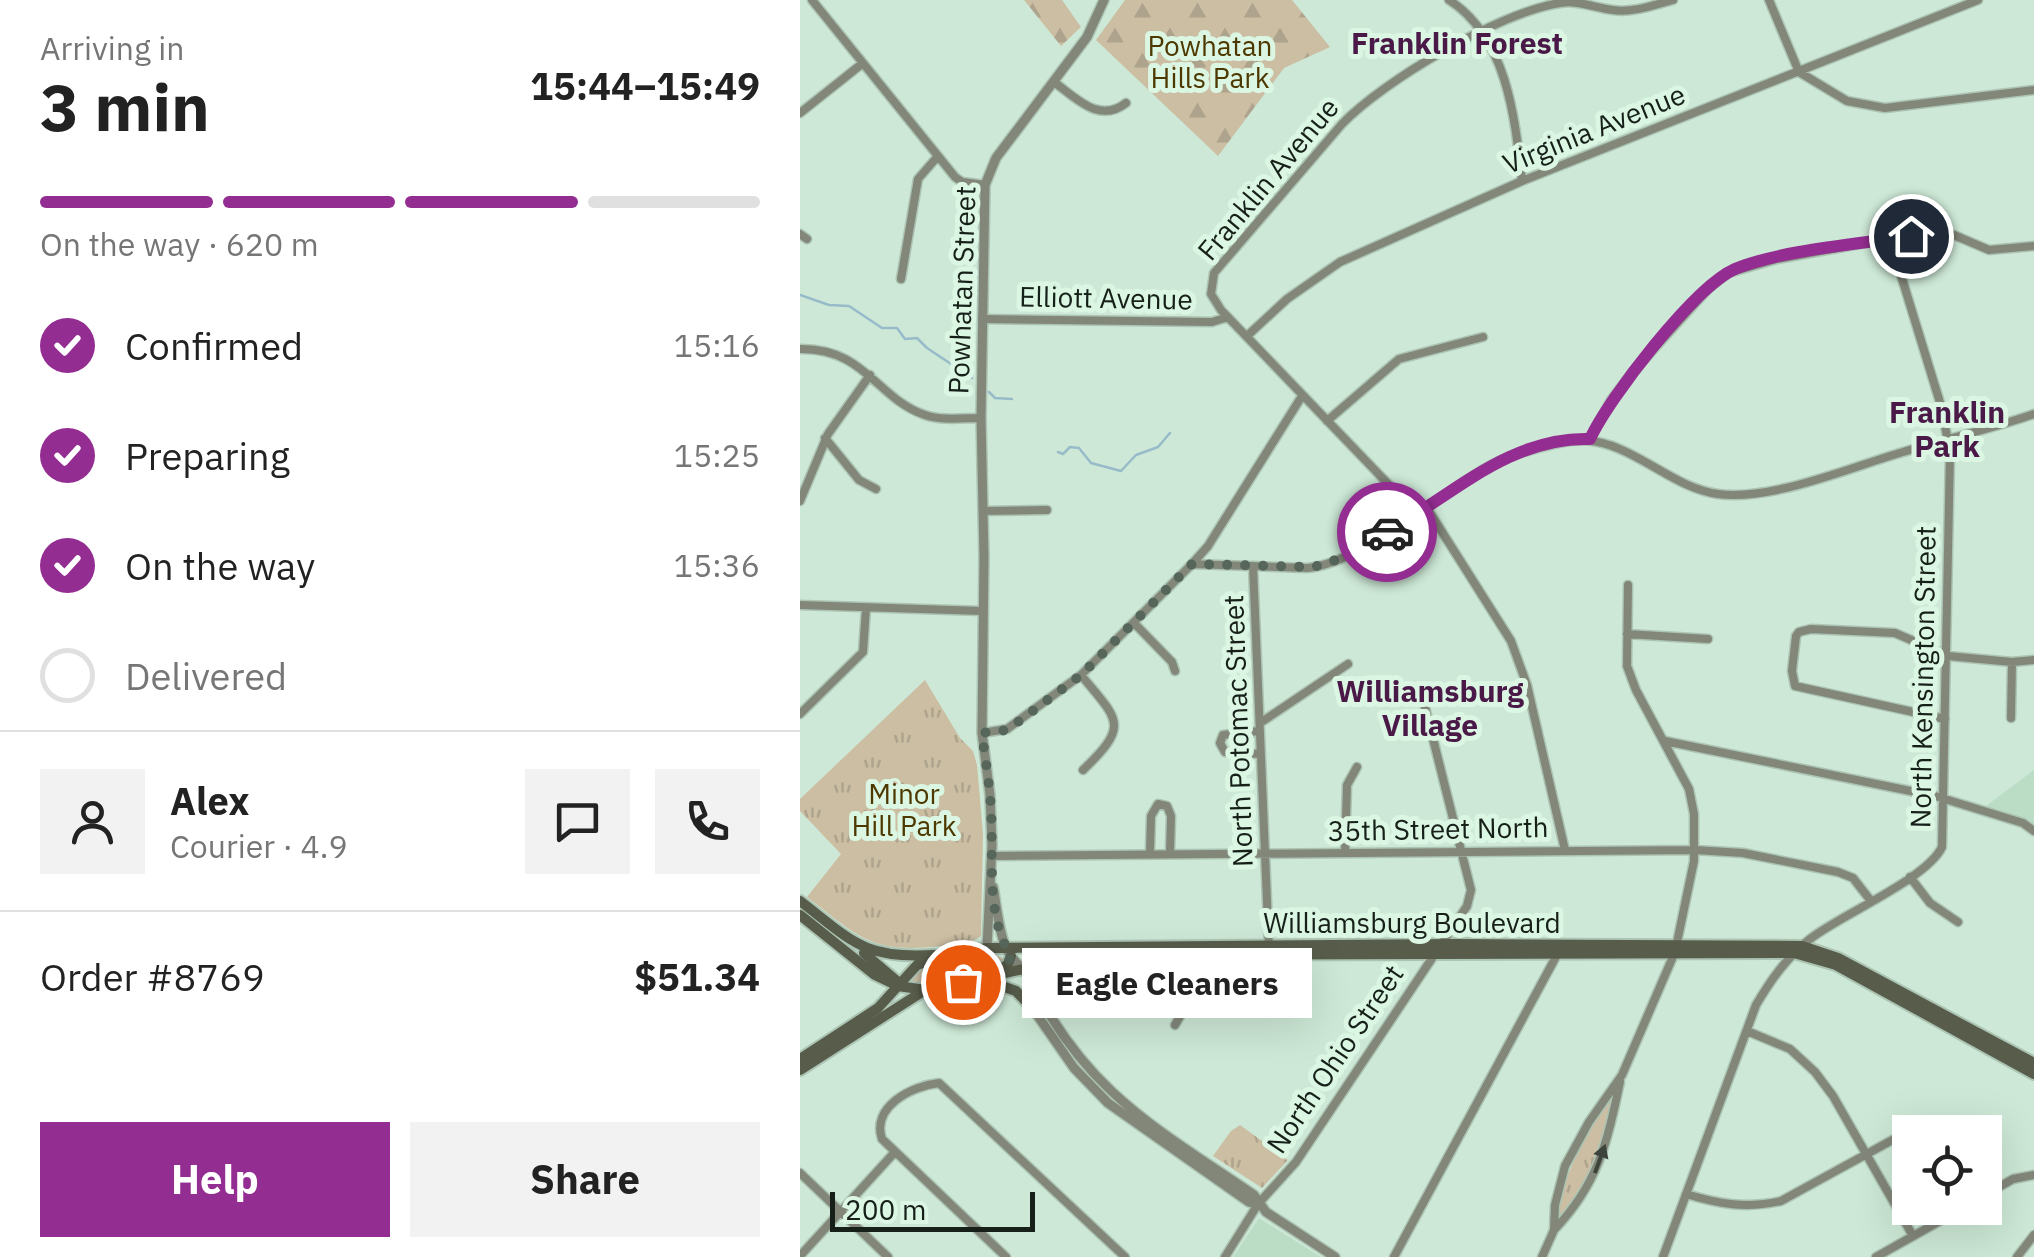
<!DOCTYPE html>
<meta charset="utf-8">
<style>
:root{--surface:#fff;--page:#f2f2f2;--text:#222;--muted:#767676;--line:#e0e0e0;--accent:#942d91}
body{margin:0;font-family:"IBM Plex Sans",sans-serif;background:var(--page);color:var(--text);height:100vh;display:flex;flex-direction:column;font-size:38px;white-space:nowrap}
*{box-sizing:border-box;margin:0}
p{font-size:32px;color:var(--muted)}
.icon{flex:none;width:55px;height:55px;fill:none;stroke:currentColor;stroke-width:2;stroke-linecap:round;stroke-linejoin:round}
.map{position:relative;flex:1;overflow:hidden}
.details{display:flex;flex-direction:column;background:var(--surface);width:800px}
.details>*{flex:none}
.tools{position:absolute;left:1092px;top:1115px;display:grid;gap:20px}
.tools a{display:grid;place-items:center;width:110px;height:110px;border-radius:0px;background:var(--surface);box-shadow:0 10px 40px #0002;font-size:50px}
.scale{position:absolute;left:30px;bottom:25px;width:205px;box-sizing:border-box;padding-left:10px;border:5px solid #162019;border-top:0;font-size:28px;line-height:35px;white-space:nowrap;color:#162019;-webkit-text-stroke:8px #dbf6e3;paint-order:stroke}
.pin{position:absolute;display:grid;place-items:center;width:85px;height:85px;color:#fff;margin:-42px;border:5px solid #fff;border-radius:50%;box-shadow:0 2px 10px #0007}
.courier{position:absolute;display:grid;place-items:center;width:100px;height:100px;margin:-50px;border:8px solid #942d91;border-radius:50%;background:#fff;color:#222;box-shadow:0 2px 12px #0007}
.bubble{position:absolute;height:70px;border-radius:0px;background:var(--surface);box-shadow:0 10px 40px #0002;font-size:32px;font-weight:800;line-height:70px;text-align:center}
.head em{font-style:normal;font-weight:800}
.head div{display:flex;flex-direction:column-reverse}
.head{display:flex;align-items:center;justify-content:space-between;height:170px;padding:0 40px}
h1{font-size:65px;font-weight:800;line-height:75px}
.bar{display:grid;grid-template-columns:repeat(4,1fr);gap:15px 10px;align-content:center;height:120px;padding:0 40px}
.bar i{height:12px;border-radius:8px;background:var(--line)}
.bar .active{background:var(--accent)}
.bar p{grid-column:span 4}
.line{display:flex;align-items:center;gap:25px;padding:0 40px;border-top:2px solid var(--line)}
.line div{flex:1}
.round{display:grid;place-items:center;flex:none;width:105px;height:105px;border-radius:0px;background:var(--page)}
ol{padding:0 40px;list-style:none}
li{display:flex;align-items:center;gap:30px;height:110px}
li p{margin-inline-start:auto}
li .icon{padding:10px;border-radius:50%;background:var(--accent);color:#fff;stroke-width:4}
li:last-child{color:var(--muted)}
li i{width:55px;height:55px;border:5px solid var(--line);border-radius:50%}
.action{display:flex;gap:20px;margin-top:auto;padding:20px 40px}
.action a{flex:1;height:115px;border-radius:0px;background:var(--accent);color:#fff;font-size:40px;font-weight:800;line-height:115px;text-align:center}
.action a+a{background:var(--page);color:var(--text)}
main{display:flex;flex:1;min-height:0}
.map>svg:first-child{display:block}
.built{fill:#bbddc6}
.forest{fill:url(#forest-firs)}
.park{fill:url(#park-tufts)}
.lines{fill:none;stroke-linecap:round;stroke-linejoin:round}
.stream{stroke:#98bbca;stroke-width:2.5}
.minor-casing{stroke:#acc4b4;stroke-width:11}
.tertiary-casing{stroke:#acc4b4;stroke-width:12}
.secondary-casing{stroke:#acc4b4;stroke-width:14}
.minor{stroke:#83877a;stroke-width:8}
.tertiary{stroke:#83877a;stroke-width:9}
.secondary{stroke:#585d4b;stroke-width:10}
.oneway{fill:#3c443b}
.done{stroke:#56665b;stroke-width:10;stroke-dasharray:0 18}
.route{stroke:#942d91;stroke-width:12}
.labels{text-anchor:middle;stroke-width:10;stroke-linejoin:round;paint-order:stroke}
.park-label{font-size:28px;fill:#4d3800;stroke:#dbf6e3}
.street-label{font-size:28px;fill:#162019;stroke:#dbf6e3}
.neighbourhood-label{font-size:30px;font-weight:bold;fill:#4a1948;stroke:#dbf6e3}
</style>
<main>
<section class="details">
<div class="head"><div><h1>3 min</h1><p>Arriving in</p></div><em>15:44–15:49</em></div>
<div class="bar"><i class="active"></i><i class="active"></i><i class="active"></i><i></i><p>On the way · 620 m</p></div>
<ol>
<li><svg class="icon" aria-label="check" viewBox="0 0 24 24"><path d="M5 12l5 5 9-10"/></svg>Confirmed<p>15:16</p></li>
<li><svg class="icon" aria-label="check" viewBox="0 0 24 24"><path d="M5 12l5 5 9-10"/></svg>Preparing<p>15:25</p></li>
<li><svg class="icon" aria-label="check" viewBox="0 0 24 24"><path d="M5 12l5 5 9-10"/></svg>On the way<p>15:36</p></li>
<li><i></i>Delivered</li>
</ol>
<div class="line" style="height:180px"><a class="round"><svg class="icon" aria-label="person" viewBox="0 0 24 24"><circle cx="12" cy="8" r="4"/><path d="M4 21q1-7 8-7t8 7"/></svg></a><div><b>Alex</b><p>Courier · 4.9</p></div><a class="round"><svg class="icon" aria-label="chat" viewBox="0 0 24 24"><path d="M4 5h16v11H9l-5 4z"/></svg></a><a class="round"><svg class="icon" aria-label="phone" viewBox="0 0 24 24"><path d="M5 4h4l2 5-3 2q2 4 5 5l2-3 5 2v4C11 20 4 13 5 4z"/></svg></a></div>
<div class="line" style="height:130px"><div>Order #8769</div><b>$51.34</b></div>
<div class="action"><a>Help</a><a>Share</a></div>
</section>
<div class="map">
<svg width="1234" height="1257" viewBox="0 0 1234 1257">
<defs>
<pattern id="forest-firs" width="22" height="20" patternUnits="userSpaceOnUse" patternTransform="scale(2.5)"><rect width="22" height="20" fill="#cbbea3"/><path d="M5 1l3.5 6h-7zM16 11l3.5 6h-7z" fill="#aea38c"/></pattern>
<pattern id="park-tufts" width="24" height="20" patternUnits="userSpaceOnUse" patternTransform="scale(2.5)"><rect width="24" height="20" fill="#cbbea3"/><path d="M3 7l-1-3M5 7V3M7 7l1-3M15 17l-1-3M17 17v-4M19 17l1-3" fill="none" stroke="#aea38c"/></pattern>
</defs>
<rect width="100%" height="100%" fill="#cde8d6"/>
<path class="built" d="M1234,770v61l-52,-22z
M459,1218l62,39h-88z"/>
<path class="forest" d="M224,0h38l19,27 -20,19z
M325,0h167l38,47 -46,21 -66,88 -122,-116z
M193,954l15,7c-26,15 -62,19 -91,23l-6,-4c10,-24 59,-22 82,-26z"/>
<path class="park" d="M125,680l35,58 13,13 4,14 6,69 -2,102c-10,8 -25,8 -38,10 -73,8 -82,-8 -136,-49l34,-43 -41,-43v-12z
M809,1101l4,2c-12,45 -24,75 -50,113l-6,-3c11,-46 25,-74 52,-112z
M440,1125l48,35 -26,28 -49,-32 18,-25z"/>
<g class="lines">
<path class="stream" d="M0,295l29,10 20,1 33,22h15l8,11 12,-1 10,10 45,30
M189,392l6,6 17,1
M258,452l5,2 7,-7 9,1 12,15 30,8 15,-16 22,-8 12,-14"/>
<g class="minor-casing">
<path id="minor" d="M12,0l143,177 7,5 23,3
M649,0c58,37 66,118 73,181
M969,0l30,72 48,29 38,7 149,-18
M254,82c22,16 45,42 72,21
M0,113l63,-50
M0,234l7,5
M101,279l17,-100 20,-23
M182,319l230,3 16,-5
M447,336l40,-37 53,-37 182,-81 456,-181
M0,349c65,-1 76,49 125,66 17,6 38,3 56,3
M527,421l72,-62 84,-22
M25,438l34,42 17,9
M790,439l21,-39 20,-26 77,-85 20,-16 49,-14 155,-28 22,4 35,15 45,-4
M0,501l28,-67 42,-59
M627,508l84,133 16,44 38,165
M183,511l64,-1
M617,514l-196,-204 -10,-16 3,-21 128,-149c41,-43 158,-112 218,-121 19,-3 35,5 53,7 20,3 41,-5 60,-10
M392,564l115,4c54,-4 135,-77 184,-103 23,-12 48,-18 72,-23 60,-13 101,45 155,52 55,7 133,-27 185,-42 43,-13 88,-23 131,-38
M453,566l16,383
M0,605l182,6
M334,623l38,39 3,9
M827,634l81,5
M281,675c38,46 49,50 2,95
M0,714l63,-62 3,-44
M1211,718l1,-56
M1145,719l-150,-33 -3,-15 4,-35 3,-4 12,-3 84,4 53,23 64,6 22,-2
M460,723l88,-59
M459,731l-36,4 -3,8 5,9 35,2
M182,733l25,-4 74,-54 111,-111 16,-18 94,-150
M865,741l270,55 88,27 11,8
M350,852l1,-36 7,-12 9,2 4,10 -1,36
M545,853l2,-68 10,-18
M192,856l703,-6 48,3 95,19 15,6 18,23
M1110,877l20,26 28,19
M375,1025l32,-55 4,-16
M947,1031l43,18 25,23 18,24 80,140
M0,1173l88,84
M886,1194c33,10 60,15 95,7l135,-74
M1185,1195l28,-16 21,-4
M754,1230c44,-46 53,-87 66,-148
M0,1256l94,-103
M206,1257l-124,-118c-11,-32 29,-53 57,-56l186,174
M425,1257l33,-53 38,-42 171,-256 4,-16 -46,-183
M594,1257l164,-304
M742,1257l12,-27 1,-25 10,-39 24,-44 33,-47 53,-123 19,-91v-47l-5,-25 -53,-99 -9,-24 1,-81
M863,1257l93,-252c15,-25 30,-47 54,-66 30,-24 117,-60 132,-92l8,-394 -8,-44 -46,-150v-21
M1076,1257l87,-49
M1217,1257l17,-22"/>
</g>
<g class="tertiary-casing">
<path id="tertiary" d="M193,887c4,20 5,42 13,61 5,12 17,19 23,30 58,115 124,148 225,217l12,17 69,45
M187,948l5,-103 -2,-50 -8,-62 2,-176 -3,-139 4,-233 11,-27 91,-121 17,-37
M233,1009l41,59 34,35 141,99 9,2"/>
</g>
<g class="secondary-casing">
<path id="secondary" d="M0,901c52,40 63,58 133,54
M0,915l75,60 23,11 28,4 162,-35 706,-2 42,12 198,109
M64,953l40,34
M198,972l10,-8 3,-8
M185,980l31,11 17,18
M241,1004l-2,-19 14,-20
M0,1059l78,-51 39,-43 32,-11 38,-6 468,-4 347,2 36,12 196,105
M0,1070l125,-80"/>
</g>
<use href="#minor" class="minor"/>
<use href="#tertiary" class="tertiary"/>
<use href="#secondary" class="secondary"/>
</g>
<defs><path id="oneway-solid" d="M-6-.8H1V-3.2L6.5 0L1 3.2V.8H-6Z" transform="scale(2.5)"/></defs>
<use class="oneway" href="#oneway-solid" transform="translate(800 1159) rotate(-70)"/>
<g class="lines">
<path class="done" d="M163,982c19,-4 41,-5 48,-26 -26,-41 -17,-99 -20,-145 -1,-26 -6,-52 -9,-78l25,-3 74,-55 111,-111 122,3 22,-7 51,-28"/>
<path class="route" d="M587,532c64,-36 124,-96 203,-93 19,-41 104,-152 145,-170 46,-19 125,-25 176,-33"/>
</g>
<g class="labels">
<g class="park-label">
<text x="410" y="56">Powhatan<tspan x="410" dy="32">Hills Park</tspan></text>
<text x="104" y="804">Minor<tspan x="104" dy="32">Hill Park</tspan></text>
</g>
<g class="street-label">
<text transform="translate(794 129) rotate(-22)" y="10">Virginia Avenue</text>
<text transform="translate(468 179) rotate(-50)" y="10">Franklin Avenue</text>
<text transform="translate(162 290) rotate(-88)" y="10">Powhatan Street</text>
<text transform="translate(306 298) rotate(1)" y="10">Elliott Avenue</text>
<text transform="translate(1123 677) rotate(-89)" y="10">North Kensington Street</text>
<text transform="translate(438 731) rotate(-92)" y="10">North Potomac Street</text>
<text transform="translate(638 829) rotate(-1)" y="10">35th Street North</text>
<text x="612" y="933">Williamsburg Boulevard</text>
<text transform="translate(535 1059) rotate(-56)" y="10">North Ohio Street</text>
</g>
<g class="neighbourhood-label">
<text x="657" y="54">Franklin Forest</text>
<text x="1147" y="423">Franklin<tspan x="1147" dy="34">Park</tspan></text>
<text x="630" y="702">Williamsburg<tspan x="630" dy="34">Village</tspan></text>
</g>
</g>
</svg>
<div class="tools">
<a><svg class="icon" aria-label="locate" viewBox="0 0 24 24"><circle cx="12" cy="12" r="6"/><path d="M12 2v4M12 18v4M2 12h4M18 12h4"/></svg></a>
</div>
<div class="scale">200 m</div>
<div class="pin" style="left:163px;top:982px;background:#ea580c"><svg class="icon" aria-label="bag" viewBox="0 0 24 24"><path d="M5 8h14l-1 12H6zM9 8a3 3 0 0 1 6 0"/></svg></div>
<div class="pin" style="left:1111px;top:236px;background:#1f2937"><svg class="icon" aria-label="home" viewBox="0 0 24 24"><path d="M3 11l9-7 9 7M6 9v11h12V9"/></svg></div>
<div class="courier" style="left:587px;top:532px"><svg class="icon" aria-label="car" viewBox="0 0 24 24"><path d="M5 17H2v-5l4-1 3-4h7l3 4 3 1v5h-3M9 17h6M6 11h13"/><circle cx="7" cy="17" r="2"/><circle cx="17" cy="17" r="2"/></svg></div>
<div class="bubble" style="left:222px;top:948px;width:290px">Eagle Cleaners</div>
</div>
</main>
